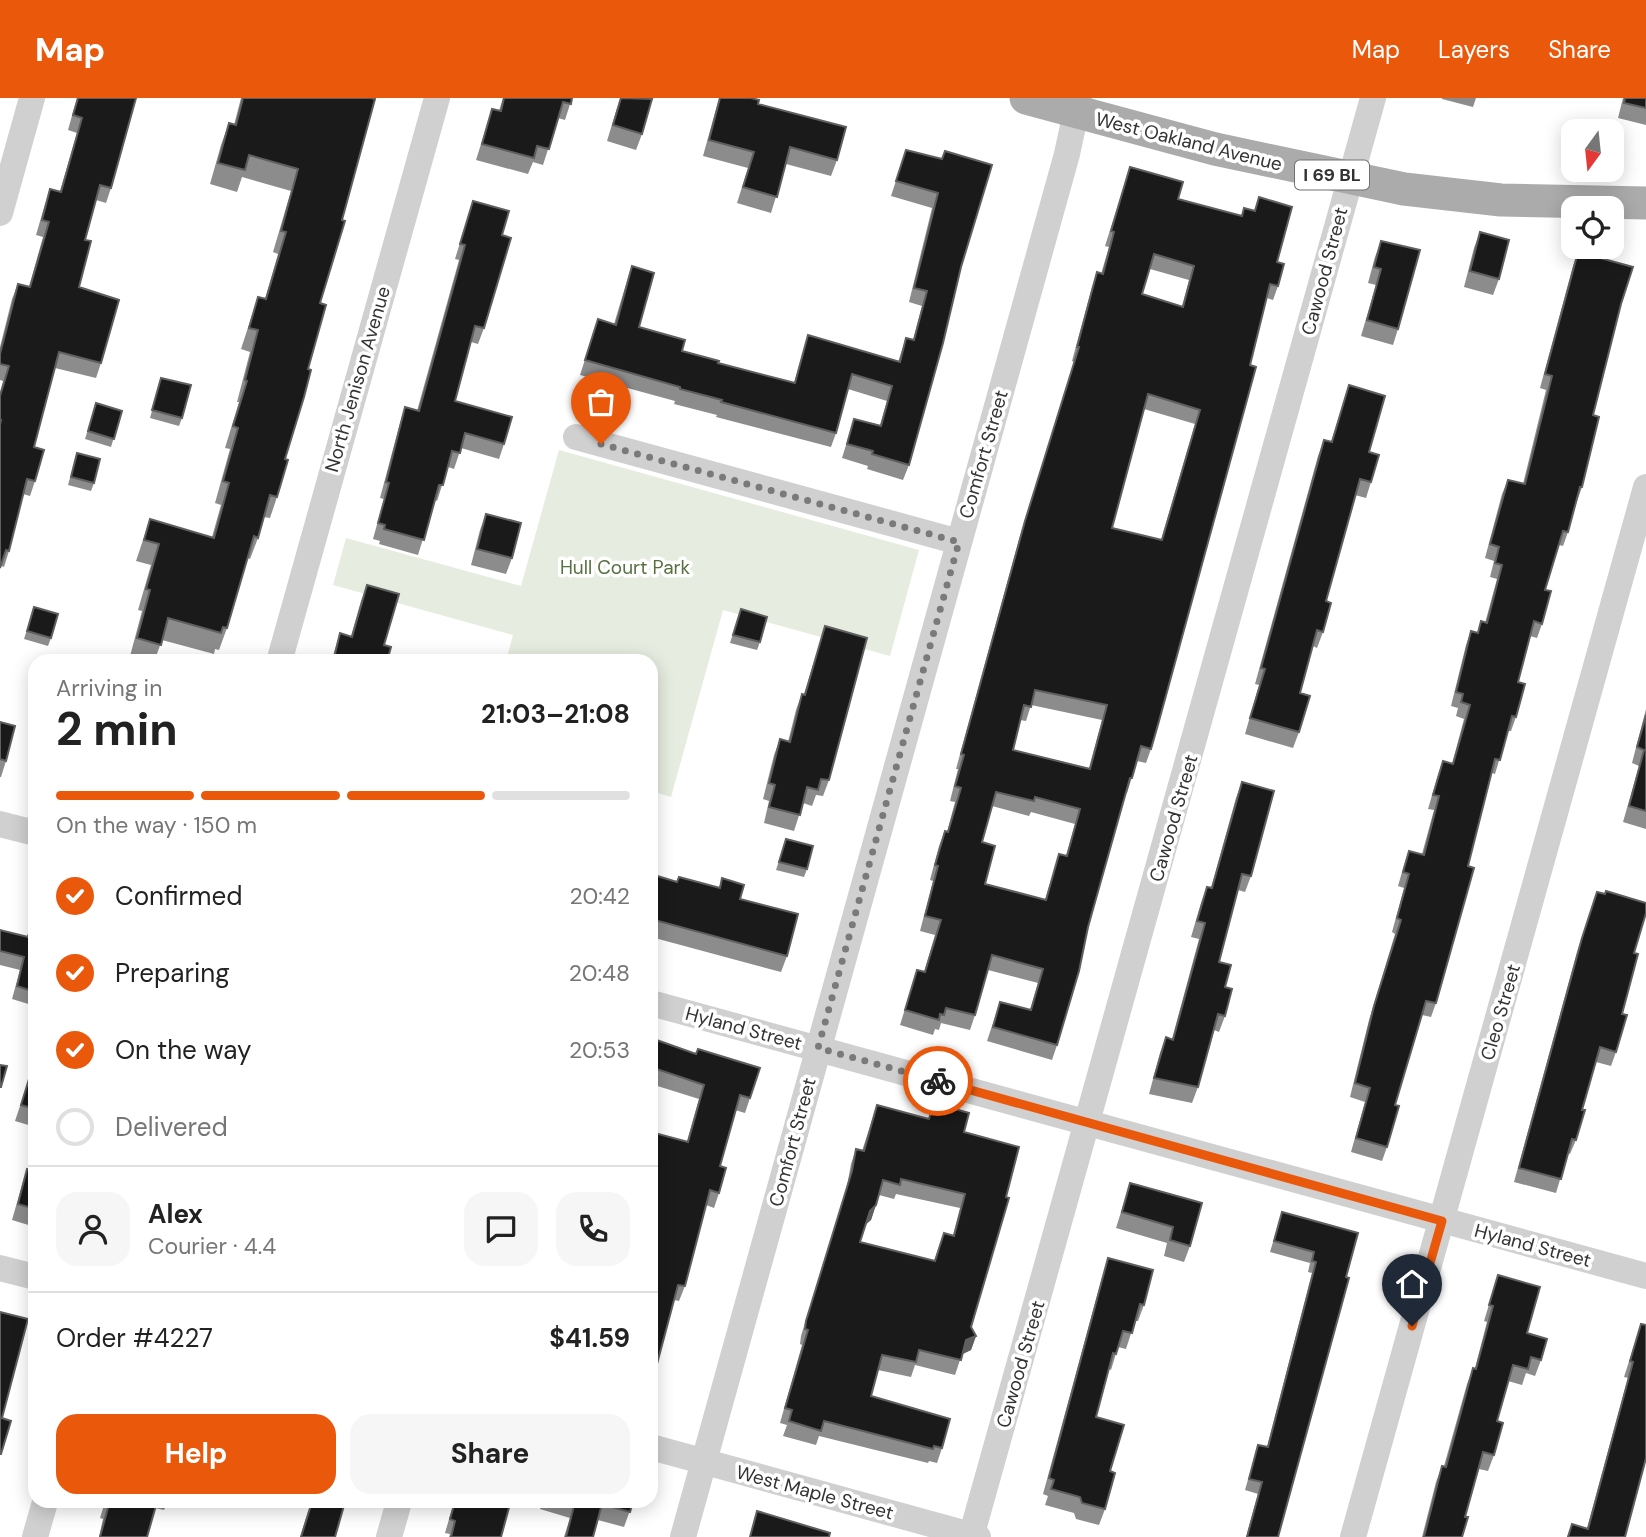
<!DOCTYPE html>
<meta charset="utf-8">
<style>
:root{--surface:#fff;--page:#f6f6f6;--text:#222;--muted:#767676;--line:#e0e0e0;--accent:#ea580c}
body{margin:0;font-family:"DM Sans",sans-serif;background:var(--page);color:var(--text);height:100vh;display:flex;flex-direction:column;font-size:26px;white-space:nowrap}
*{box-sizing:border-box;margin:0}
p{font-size:23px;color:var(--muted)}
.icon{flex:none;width:38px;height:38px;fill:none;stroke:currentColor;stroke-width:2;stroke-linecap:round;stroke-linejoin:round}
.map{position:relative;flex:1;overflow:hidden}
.details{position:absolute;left:28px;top:556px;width:630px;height:854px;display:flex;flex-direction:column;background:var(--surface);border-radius:21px;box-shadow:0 4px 18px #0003}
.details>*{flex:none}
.needle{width:46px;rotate:195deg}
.fabs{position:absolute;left:1561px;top:21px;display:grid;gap:14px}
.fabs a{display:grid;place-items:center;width:63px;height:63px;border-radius:14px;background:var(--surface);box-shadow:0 4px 18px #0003;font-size:35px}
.pin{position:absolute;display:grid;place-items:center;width:60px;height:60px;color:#fff;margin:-72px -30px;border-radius:50% 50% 50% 0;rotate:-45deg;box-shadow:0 0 7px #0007}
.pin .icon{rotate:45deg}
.courier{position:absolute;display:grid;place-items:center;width:70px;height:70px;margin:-35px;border:5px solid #ea580c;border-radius:50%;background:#fff;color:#222;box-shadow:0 2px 9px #0007}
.overview em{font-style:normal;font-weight:700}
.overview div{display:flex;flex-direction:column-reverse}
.overview{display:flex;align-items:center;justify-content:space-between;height:119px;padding:0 28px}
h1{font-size:46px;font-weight:700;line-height:52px}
.bar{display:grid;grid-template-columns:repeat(4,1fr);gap:10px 7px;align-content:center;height:84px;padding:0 28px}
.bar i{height:9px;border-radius:5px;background:var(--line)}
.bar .on{background:var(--accent)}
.bar p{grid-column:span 4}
.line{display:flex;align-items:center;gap:18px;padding:0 28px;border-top:2px solid var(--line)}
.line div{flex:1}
.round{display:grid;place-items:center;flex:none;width:74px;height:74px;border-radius:21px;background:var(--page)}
ol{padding:0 28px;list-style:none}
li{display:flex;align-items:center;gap:21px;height:77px}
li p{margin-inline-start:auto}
li .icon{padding:7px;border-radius:50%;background:var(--accent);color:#fff;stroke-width:4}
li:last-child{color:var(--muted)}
li i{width:38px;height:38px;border:4px solid var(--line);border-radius:50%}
.primary-button{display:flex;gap:14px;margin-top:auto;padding:14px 28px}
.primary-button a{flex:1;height:80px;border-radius:21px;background:var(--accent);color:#fff;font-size:28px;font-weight:700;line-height:80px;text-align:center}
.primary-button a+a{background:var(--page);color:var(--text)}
header{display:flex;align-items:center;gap:42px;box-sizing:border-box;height:98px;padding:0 35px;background:var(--accent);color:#fff}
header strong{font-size:33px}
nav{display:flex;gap:38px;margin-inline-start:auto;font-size:24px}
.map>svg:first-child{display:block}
.green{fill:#e6ecdf}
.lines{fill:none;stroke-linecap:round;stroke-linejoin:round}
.minor{stroke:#d0d0d0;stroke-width:26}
.major{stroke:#ababab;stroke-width:33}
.wall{fill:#8c8c8c;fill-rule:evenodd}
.shaded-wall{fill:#5f5f5f}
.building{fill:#1a1a1a;stroke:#5f5f5f;stroke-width:2;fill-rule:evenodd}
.done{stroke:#7a7a7a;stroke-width:7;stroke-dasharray:0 12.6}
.route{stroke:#ea580c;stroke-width:9}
.labels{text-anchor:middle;stroke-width:7;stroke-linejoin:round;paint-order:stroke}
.shield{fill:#fff;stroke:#707070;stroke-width:2}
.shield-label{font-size:18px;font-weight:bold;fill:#333}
.street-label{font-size:19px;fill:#333;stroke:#fff}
.park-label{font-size:19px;fill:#56703f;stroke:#fff}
</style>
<header>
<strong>Map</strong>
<nav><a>Map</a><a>Layers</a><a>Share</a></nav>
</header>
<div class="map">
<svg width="1646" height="1439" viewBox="0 0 1646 1439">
<rect width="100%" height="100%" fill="#fff"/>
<path class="green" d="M559,352l360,100 -29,106 -167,-46 -52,187 -20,-6v-129l-145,-1 7,-26 -180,-50 13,-47 175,48z"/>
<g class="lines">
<path class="minor" d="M0,115l32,-115
M576,339l383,105
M279,564l158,-564
M0,726l35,9
M651,905l995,273
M0,1170l35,9
M651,1349l327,90
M35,1439l10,-35
M389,1439l10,-35
M683,1439l384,-1383 12,-56
M971,1439l402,-1439
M1353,1439l293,-1050"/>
<path class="major" d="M1026,0l189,51 189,40 97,11 145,3"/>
</g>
<path class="wall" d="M77,0h59l-25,90 -5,15 -10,-3 -11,40 -6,47 22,76 -5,15 -41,-10 -21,79 1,34 -5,15 -7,-2 -14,57 -5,16 -3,-1 -1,2v-176l3,-11 -3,-1v-33l12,-48 6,-15 11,3 14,-50 -7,-2 9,-31 5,-15 10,2 17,-58 -9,-3z
M241,0h130l-51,205 -12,66 -23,90 -8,38 -7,21 -6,-1 -6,21 -8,21 -3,-1 -20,70 -8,22 -4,-1 -1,5 -52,-14 -8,22h-20l-5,-2 13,-49 -4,-1 13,-45 -15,-4 14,-42 62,18 9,-32 -6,-2 15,-54 -5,-1 14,-46h-2l13,-50 -9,-3 17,-52 7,2 13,-45 -5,-2 18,-61 -49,-14 -5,15 -27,-8 11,-39 8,-22 5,2z
M503,0h69l-7,22 -7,-2 -15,47 -10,-3 -5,12 -52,-14 16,-51 7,2z
M620,0h30l-8,36 -6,16 -29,-9z
M719,0h32l86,62 -6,16 -45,-12 -15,49 -34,-10 11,-35 -45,-12z
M1442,0h34l-3,9 -31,-8z
M1623,0h23v27l-28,-7z
M906,52l36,9 19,108 -52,198 -6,15 -36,-11 1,-3 -26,-8 12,-39 26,6 7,-24 -39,-12 -12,44 -5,14 -115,-30 1,-2 -43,-11 1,-3 -95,-26 18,-56 16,5 13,-43 5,-15 7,61 43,24 36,12 76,20 14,-48 90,27 8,-24 7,2 9,-34 -13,-4 23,-94 -41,-12z
M1130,69l48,32 63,17 3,-8 10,3 5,-14 18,65 1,24 -5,14 -6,-2 -116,451 -5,14 -9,-2 -10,32 -2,-1 -68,253 -5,15 -65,-19 13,-39 30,8 8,-27 -50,-13 -13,45 -5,15 -29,-7 -2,7 -4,-1 -2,6 -33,-10 17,-55 7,2 11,-37 -15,-4 13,-50 -3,-1 9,-34 6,-15 2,1 8,-30 -5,-1 8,-32h-2l64,-233 54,-174 -2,-1 20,-74 5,-15 4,2 8,-27 -4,-1zM1150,171l39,11 -7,26 -40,-12zM1144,311l51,15 -34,116 -49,-12zM1031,607l71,15 -13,48 -76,-18 7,-30 6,1zM992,708l37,10 2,-4 44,12 -9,32 -7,-2 -14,46 -60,-16 -3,-42z
M473,103l29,34 -18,93 -6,16 -7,-2 -16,59 49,43 -5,15 -38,-11 -7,21 -6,-2 -11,34 -2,-1 -17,55 -39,-11 1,-3 -7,-2 11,-40 -4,-1 20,-75 5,-16 12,4 42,-151 -4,-1z
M1480,134l19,47 -6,16 -29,-8 10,-39z
M1381,143l17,88 -5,16 -32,-9 15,-51 -8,-2 7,-26z
M1578,154l43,52 -28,111 -11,72 -5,14 -9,31 -5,14 -4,-1 -14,45 -3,34 -5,14 -7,-2 -12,46 -2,35 -5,14h-3l-13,43 -3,-1 -24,93 -32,137 -5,14 -9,-2 -27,90 -8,42 -5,14 -31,-9 14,-50 -15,-5 19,-77 26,-86 -3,-2 12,-44 -6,-2 6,-21 5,-14 13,3 12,-44 -6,-1 10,-34 5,-14 9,3 12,-45 -8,-3 2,-8 -7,-2 15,-61 5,-14 6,2 4,-12 4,2 12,-44 -7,-2 4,-16 -9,-3 17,-64 6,-14 15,4 23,-94 -6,-2 33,-122z
M161,280l21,40 -3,8 -29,-8z
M1349,287l20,67 2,30 -5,16 -11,-3 -29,106 -3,31 -6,16 -4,-2 -13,47 -1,39 -6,16 -48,-14 14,-49 -4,-1 63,-228 6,-16 7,2z
M96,305l26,8 -11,36 -26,-8z
M77,355l17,30 -3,8 -23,-6z
M486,416l26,44 -6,16 -35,-9 9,-35z
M367,487l17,60 3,17h-56l9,-29 11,3 10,-35z
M34,509l17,31 -3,8 -24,-7z
M741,511l19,33 -3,8 -27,-7z
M825,528l4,154 -6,16 -7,-1 -4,11 -9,-3 -9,28 -30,-8 5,-22 -6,-2 11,-44 6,-16 8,3 8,-32 6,-16h2z
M1646,611v120l-23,-7 16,-56 -7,-3z
M0,624l6,39 -5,16h-1z
M1242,684l9,94 -6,16 -7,-2 -19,72 6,25v29l-6,16 -5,-2 -16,57 -6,16 -43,-9 11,-41 6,-16 6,2 27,-100 -8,-2 10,-34 6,-16 4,1 25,-90z
M786,741l21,30 -3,8 -28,-7z
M651,776l26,8 42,6 3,-10 65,78 -6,16 -130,-35z
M1597,794l37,61 -12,61 -6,38 -5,14 -15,-4 -14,48 -6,30 -6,14 -2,-1 -12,40 -42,-11 63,-230z
M34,818h1v90l-23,-7 8,-29 -20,-5v-35l27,7z
M651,940l99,60 -5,15 -10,-3 -15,56 -1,27 -5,15 -8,-3 -21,81 -6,15 -5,-1 -23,84v-252l36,9 12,-42 -48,-15z
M29,981l6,2v46l-20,-6z
M934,1005l30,29 7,195 5,9 -5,14 -9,4 -7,21 -40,-10 -4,12 -33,-7 -7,26 71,52 -5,15 -8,-2 -1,2 -109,-27 -3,9 -33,-9 4,-11 -7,-2 22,-78 -2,-1 1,-8 46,-150 4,-22 5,-15 6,2 15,-46 52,14zM896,1096l64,14 -7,27 -9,-2 -10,28 -74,-19 5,-17 6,-5 8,-25 15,4z
M27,1071l8,3v55l-23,-7 10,-35z
M1130,1085l72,20 -12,43 -6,16 -20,-6 3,-13 -51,-15z
M1282,1114l76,21 -80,304h-32l12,-43 -13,-4 13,-45 9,2 45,-174 -4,-1 2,-9 -40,-11z
M1108,1160l36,47 -6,16h-3l-9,28 -8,-2 -7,23 -2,-1 -13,48 14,54 -5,38 -6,16 -23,-6 -2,-6 -29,-8 3,-9 -5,-2 60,-220z
M1498,1177l43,85 -6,16 -9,-3 -4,12 -14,-4 -11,40 -3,34 -6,16 -9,-2 -14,48 -3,20h-40l14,-55 6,-16h2l23,-82 6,-16h2l12,-46 -3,-1z
M1641,1226l-16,213h-58l5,-13 15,4 41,-150 -4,-1z
M105,1404h63l-4,8 -9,-2 -8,29h-48l4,-18 -3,-1z
M311,1404h34l-10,35h-35z
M454,1404h48l-1,35h-52l1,-3 -5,-1z
M542,1404h91l-9,25 -26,-7 -5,17h-29l6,-19 -30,-9z"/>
<path class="shaded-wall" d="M876,1107l-5,15 -7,6 6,-15z
M976,1238l-5,14 -10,5 5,-15z"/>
<path class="building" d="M78,0h58l-25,90 -11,-3 -15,55 6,1 -12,46 40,13 -18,63 -42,-11 -25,95 10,3 -9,31 -8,-2 -18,72 -3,-1 -6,18v-143l1,-5h-1v-24l9,-30 -9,-2v-10l18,-70 12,3 19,-65 -7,-2 8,-31 11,3 21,-74 -9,-3z
M243,0h128l4,1 -33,121 3,1 -25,82 6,2 -18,64 3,1 -7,27 -19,62 3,1 -11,37 -7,-2 -12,43 -4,-2 -27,92 -4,-1 -2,6 -53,-15 -7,27 -24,-7 13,-48 -4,-1 13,-45 -15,-4 6,-21 64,19 15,-55 -6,-2 15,-53 -5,-2 14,-45 -2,-1 13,-50 -9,-2 9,-31 8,2 20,-67 -5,-1 17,-62 -49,-14 -4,15 -27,-7 11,-40 7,2z
M504,0h68l-1,6 -8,-2 -14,47 -12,-3 -3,12 -52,-14 10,-35 9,2z
M621,0l31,1 -10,35 -29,-9z
M720,0h31l8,2 -1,4 88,23 -9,33 -47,-13 -13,50 -34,-10 11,-35 -45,-12z
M1625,0h21v10l-22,-5z
M906,52l36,9 3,-8 47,14 -31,102 -18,76 -34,122 -37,-11 1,-3 -26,-7 7,-25 27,7 11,-40 -40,-12 -16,59 -115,-31 1,-2 -42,-11v-2l-95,-27 13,-41 18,6 16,-59 22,7 -15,54 46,13 -3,11 37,10 -1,2 77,20 13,-48 92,27 6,-24 8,2 13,-49 -13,-3 24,-95 -42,-12z
M1130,69l53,15 -5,17 64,17 2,-8 11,3 4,-14 33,10 -15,55 7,2 -6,22 -8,-2 -20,81 6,2 -97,354 -8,28 -10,-3 -9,32h-2l-42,149 -9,44 -22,74 -64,-18 7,-25 31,8 12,-41 -51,-14 -17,60 -29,-7 -2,7 -4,-1 -1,6 -34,-10 12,-40 8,2 16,-52 -16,-4 13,-50 -3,-1 10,-34 3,1 13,-44 -6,-2 9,-31 -3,-1 64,-233 54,-174h-2l20,-75 6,2 11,-42 -3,-1zM1154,156l40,12 -11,41 -41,-13zM1148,296l52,16 -38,130 -50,-12zM1035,592l72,15 -17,64 -77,-19 11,-45 7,2zM996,694l38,9 1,-4 45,12 -13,47 -8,-2 -13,46 -61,-16 10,-38 -13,-4z
M473,103l36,10 -7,24 9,3 -27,90 -9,-2 -20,75 57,16 -8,27 -39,-11 -5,20 -8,-2 -9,34h-4l-15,55 -40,-11 1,-4 -7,-2 11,-40 -3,-1 19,-75 14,4 46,-166 -5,-1z
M1480,134l29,8 -10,39 -29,-8z
M1381,143l39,9 -22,79 -31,-9 14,-51 -7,-2z
M1578,154l55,15 -12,37 -28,111 6,2 -17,70h-2l-12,45 -5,-1 -18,59 6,1 -9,33 -8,-3 -16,61 7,2 -9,33 -4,-1 -12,44 -5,-1 -27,107 6,2 -38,135 -10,-2 -31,104 4,1 -12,41 -31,-9 14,-50 -15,-5 19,-77 27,-86 -4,-2 12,-44 -6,-2 6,-21 15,4 15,-59 -6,-1 10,-34 10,3 17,-59 -9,-3 2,-8 -7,-2 15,-61 7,2 3,-12 6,2 15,-58 -7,-2 4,-16 -9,-3 18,-64 17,4 27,-108 -7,-2z
M161,280l30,7 -9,33 -30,-8z
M1349,287l36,11 -16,56 10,3 -8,27 -11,-3 -34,122 5,2 -8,29 -6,-2 -17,63 10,3 -11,36 -49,-14 15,-49 -4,-1 63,-228 8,2z
M96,305l26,8 -8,28 -26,-8z
M77,355l23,6 -6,24 -23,-6z
M486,416l35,9 -9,35 -35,-9z
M367,487l32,9 -15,51 7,2 -4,15h-54l7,-29 12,4z
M34,509l24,7 -7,24 -24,-7z
M741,511l26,8 -7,25 -27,-7z
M825,528l42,12 -38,142 -8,-1 -3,11 -11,-3 -7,28 -31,-8 6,-22 -6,-2 11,-44 10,3 12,-48 3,1z
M1646,617v96l-17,-5 15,-56 -7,-3z
M0,624l15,4 -9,35 -6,-2z
M1242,684l32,9 -23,85 -9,-2 -23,88 12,3 -6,22 7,2 -7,27 -7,-2 -20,73 -44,-9 12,-41 7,3 32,-117 -8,-2 10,-34 5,1z
M786,741l27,7 -6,23 -28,-7z
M651,776l26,8 2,-5 41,11 2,-10 22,7 -4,14 58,15 -11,42 -136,-37z
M1606,793l40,12v10l-12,40 4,1 -16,60 5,1 -11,37 -16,-5 -18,63h3l-9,30 -4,-1 -11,40 -42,-11 63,-230 15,-46 8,2z
M34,818h1v76l-18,-6 7,-29 -24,-6v-21l28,7z
M651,940l45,16 2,-5 62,19 -10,30 -10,-3 -20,71 6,2 -7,25 -9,-3 -25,96 -7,-1 -25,94 -2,-1v-246l37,10 16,-57 -50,-17 -1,5 -2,-1z
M0,967l7,1 -6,21h-1z
M29,981l6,2v28l-14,-4z
M934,1005l35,10 -5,19 55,15 -13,50 3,1 -38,129 5,9 -10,4 -5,20 -42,-10 -3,12 -34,-7 -11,41 79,23 -8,29 -8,-2 -1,3 -109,-28 -3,10 -32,-10 3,-11 -7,-2 23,-78 -3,-1 1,-8 46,-150 4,-22 8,2 13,-46 52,14zM901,1081l64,15 -11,42 -10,-3 -9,28 -75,-19 10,-31 6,-6 7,-25 17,5z
M27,1071l8,3v37l-17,-5z
M1130,1085l72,20 -12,43 -20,-6 3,-13 -51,-15z
M1282,1114l76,21 -12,44 3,1 -71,259h-31l15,-55 -13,-3 9,-34 10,2 48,-185 -4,-1 2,-9 -40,-11z
M1108,1160l45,12 -9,35 -4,-1 -8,29 -9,-2 -7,23 -3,-1 -17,64 28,8 -14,46 5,2 -10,36 -23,-6 -2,-6 -29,-8 3,-9 -5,-2z
M1498,1177l42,12 -13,46 20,6 -6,21 -10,-3 -3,12 -15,-4 -16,56 6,2 -9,32 -11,-3 -18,65h3l-6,20h-38l18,-71 4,1 27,-99 3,1 17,-63 -4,-1z
M0,1214l28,7 -26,99 9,3 -10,33h-1z
M1641,1226l5,1v133l-21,79h-57l4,-13 16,5 45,-167 -3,-1z
M106,1404h51l-10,35h-47l9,-33 -4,-1z
M312,1404h33l-10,35h-34z
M455,1404h47l8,2 -9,33h-50l4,-16 -5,-2z
M572,1404h61l-3,10 -28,-8 -9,33h-27l9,-35z
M757,1413l73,22 -1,4h-79z"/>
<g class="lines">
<path class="done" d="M601,346l358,98 -141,506 120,33"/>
<path class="route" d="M938,983l504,140 -30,105"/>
</g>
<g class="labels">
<rect class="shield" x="1295" y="62.5" width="74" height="29" rx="5"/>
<g class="shield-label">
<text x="1332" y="83">I 69 BL</text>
</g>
<g class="street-label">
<text transform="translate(1189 43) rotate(14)" y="7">West Oakland Avenue</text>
<text transform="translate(1324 173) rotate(-75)" y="7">Cawood Street</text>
<text transform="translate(357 281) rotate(-74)" y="7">North Jenison Avenue</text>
<text transform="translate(983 356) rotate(-74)" y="7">Comfort Street</text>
<text transform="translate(1173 720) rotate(-74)" y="7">Cawood Street</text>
<text transform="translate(1500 914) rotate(-74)" y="7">Cleo Street</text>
<text transform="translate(744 930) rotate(15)" y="7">Hyland Street</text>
<text transform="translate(792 1044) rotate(-75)" y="7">Comfort Street</text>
<text transform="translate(1533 1147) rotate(15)" y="7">Hyland Street</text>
<text transform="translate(1020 1266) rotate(-74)" y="7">Cawood Street</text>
<text transform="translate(815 1394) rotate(15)" y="7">West Maple Street</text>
</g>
<g class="park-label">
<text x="625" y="476">Hull Court Park</text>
</g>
</g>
</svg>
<div class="fabs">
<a><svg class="needle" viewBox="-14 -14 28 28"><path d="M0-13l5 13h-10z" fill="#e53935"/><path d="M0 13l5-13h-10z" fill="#767676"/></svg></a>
<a><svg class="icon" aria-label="locate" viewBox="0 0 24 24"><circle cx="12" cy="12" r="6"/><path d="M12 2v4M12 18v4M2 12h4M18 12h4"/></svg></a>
</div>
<div class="pin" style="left:601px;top:346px;background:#ea580c"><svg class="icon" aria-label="bag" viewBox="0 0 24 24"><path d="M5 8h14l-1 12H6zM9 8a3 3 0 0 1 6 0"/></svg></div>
<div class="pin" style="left:1412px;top:1228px;background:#1f2937"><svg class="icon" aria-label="home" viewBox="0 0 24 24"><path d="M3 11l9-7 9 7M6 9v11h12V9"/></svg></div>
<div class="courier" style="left:938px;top:983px"><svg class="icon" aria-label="bike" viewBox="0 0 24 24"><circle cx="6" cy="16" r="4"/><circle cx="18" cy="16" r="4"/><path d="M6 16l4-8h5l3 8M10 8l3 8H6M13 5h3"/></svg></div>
<section class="details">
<div class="overview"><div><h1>2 min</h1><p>Arriving in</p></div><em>21:03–21:08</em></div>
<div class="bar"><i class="on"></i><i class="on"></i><i class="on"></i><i></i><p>On the way · 150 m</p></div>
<ol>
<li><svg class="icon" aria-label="check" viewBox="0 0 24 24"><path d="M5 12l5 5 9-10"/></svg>Confirmed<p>20:42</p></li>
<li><svg class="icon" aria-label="check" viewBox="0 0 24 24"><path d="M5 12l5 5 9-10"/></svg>Preparing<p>20:48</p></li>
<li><svg class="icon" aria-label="check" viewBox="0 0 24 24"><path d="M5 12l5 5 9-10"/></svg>On the way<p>20:53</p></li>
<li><i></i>Delivered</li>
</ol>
<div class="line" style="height:126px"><a class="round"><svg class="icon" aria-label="person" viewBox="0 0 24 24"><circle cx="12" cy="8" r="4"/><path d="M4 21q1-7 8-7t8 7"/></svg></a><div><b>Alex</b><p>Courier · 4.4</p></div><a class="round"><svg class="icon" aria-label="chat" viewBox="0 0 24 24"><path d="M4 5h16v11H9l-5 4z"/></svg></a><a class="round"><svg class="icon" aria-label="phone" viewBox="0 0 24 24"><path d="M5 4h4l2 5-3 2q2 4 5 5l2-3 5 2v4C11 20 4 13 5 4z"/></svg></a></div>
<div class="line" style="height:91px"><div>Order #4227</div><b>$41.59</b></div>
<div class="primary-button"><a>Help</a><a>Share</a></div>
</section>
</div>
